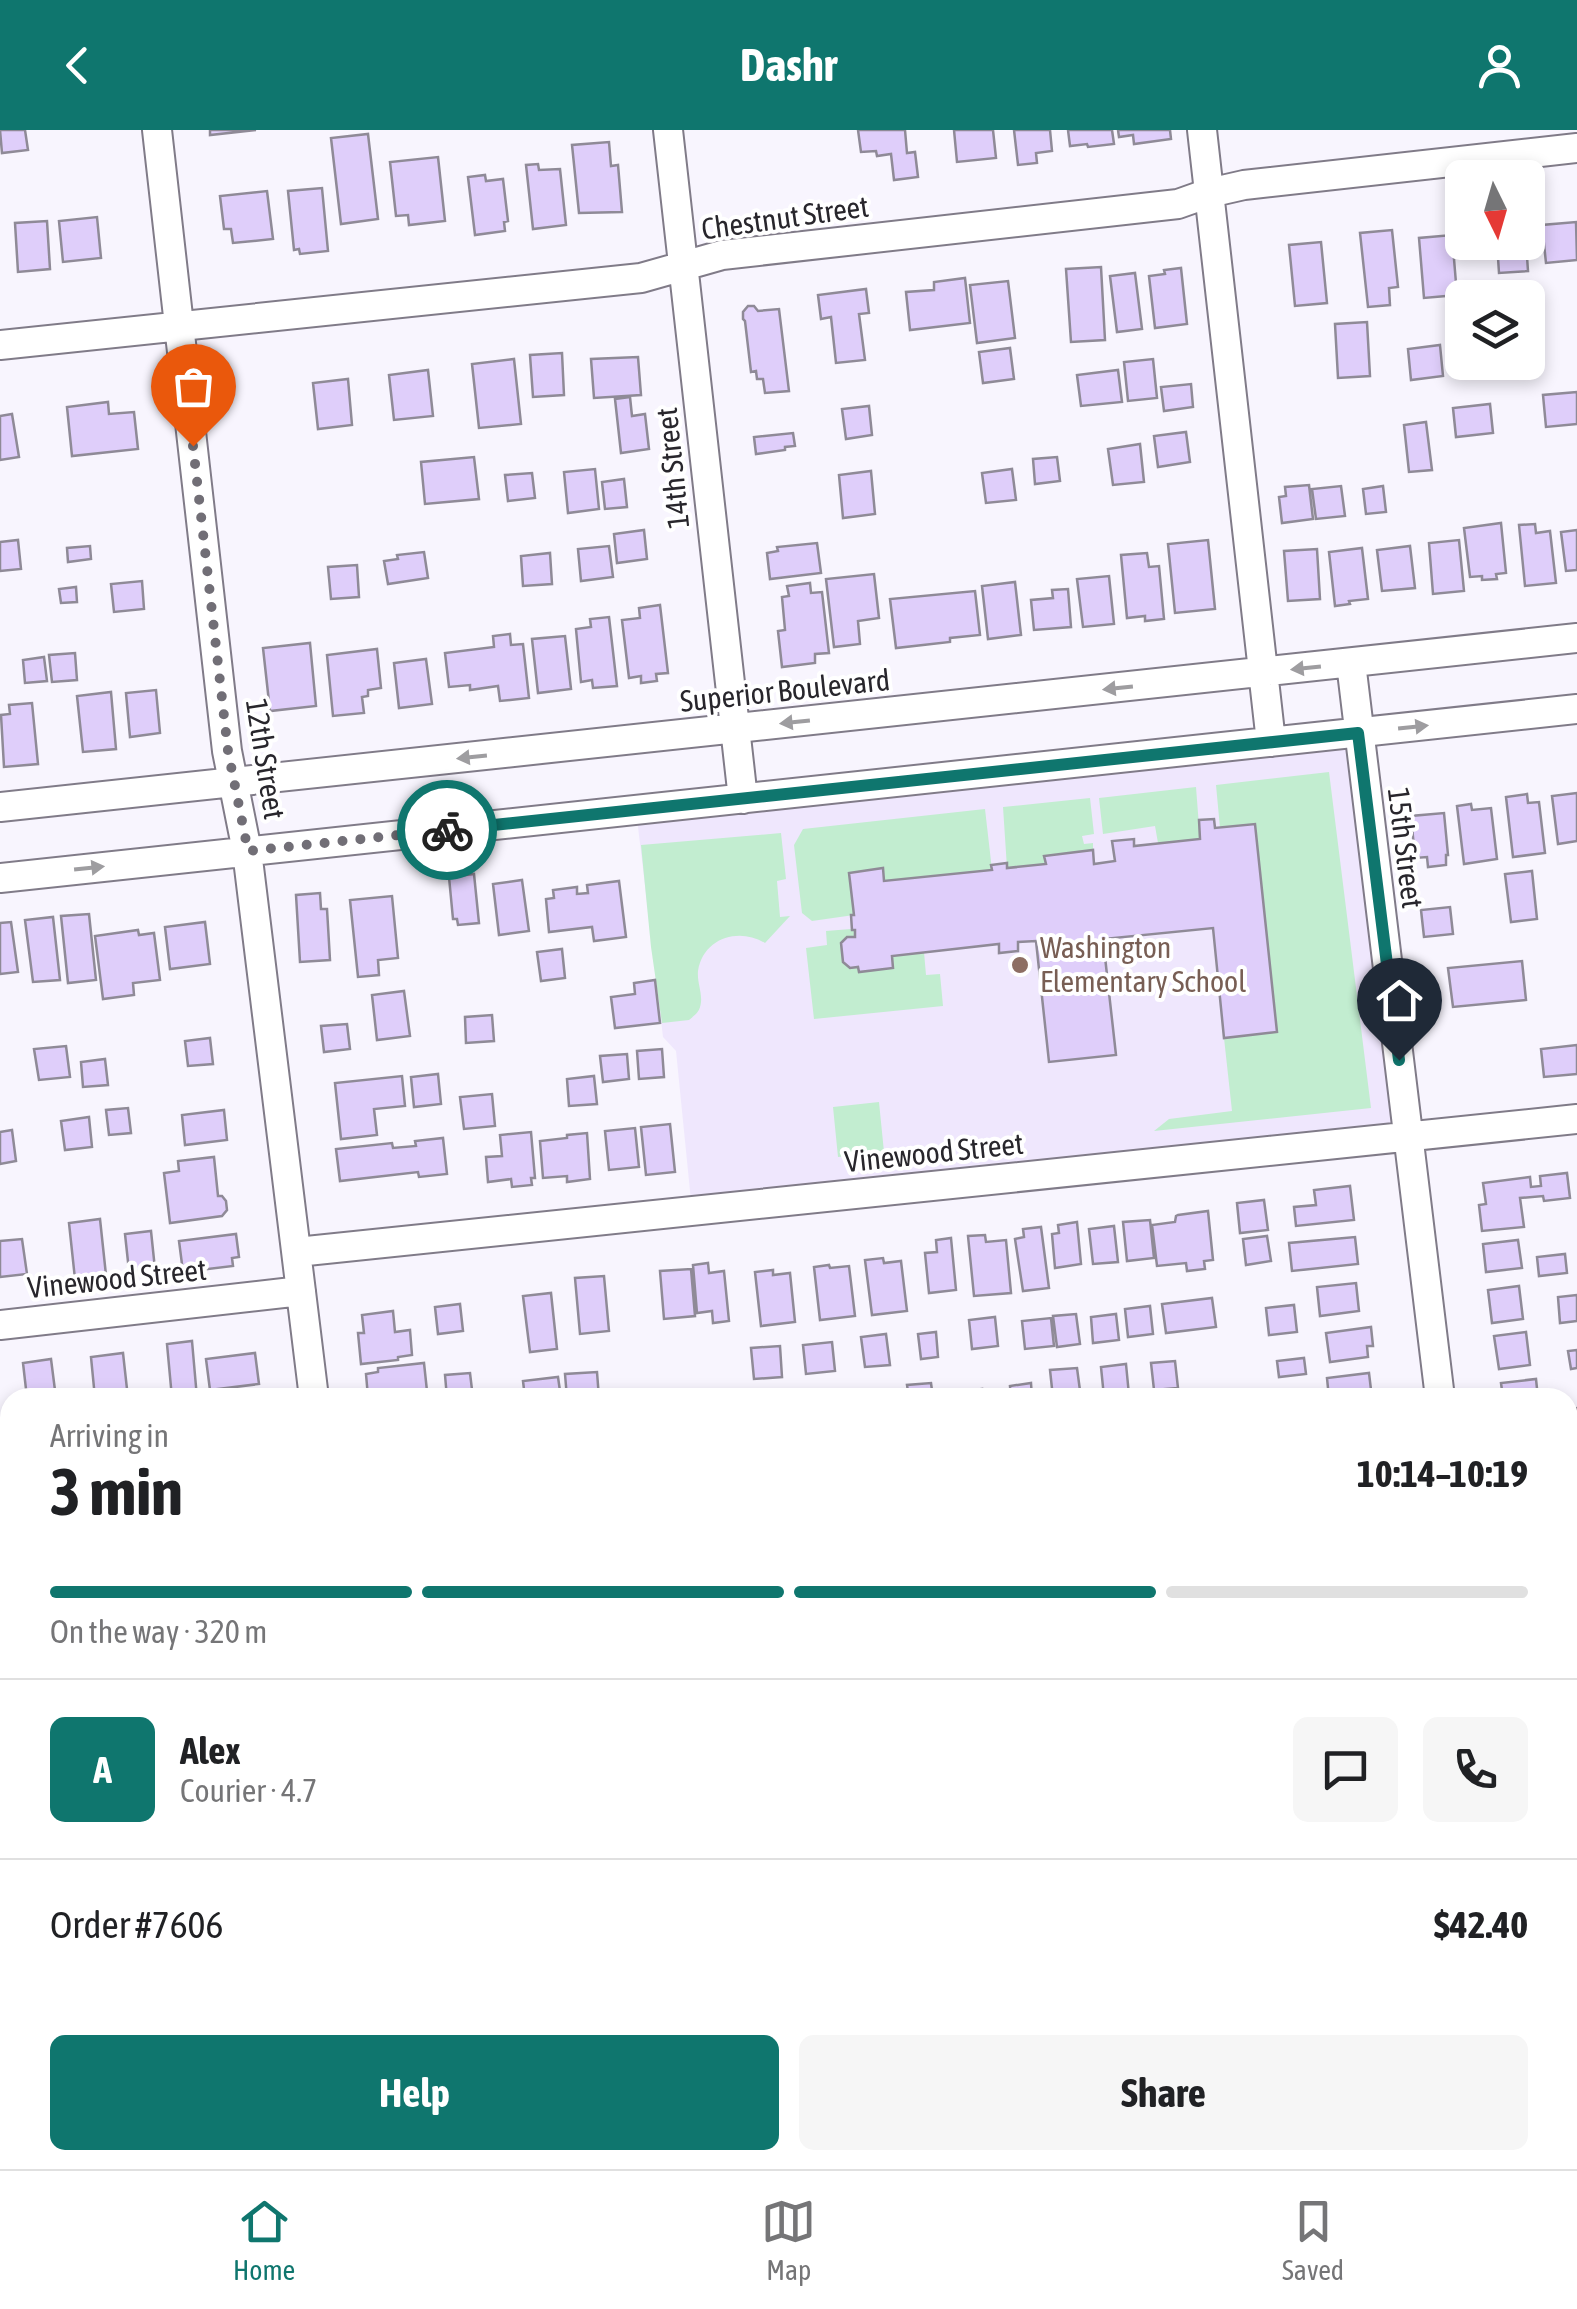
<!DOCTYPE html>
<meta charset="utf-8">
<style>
:root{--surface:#fff;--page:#f6f6f6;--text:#202124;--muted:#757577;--line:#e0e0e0;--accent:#0f766e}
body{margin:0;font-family:"Asap Condensed",sans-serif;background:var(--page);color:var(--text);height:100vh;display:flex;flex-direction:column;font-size:38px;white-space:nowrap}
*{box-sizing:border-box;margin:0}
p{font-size:32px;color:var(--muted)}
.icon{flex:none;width:55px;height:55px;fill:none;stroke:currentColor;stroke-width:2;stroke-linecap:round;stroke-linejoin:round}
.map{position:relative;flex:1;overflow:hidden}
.sheet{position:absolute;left:0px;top:1258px;width:1578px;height:782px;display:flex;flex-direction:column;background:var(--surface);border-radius:30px 30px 0 0;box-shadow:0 5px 15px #0003}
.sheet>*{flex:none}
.needle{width:65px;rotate:175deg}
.buttons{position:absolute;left:1445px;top:30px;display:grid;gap:20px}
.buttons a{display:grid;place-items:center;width:100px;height:100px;border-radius:15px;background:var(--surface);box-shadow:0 5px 15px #0003;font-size:50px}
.pin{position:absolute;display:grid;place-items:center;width:85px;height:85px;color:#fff;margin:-102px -42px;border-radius:50% 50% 50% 0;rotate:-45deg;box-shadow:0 0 10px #0007}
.pin .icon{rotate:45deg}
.courier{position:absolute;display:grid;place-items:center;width:100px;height:100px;margin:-50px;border:8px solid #0f766e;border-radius:50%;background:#fff;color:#222;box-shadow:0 2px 12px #0007}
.head em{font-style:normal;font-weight:700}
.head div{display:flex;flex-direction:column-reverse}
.head{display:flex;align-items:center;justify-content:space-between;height:170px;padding:0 50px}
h1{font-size:65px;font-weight:700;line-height:75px}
.bar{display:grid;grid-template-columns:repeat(4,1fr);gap:15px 10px;align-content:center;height:120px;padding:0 50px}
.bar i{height:12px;border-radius:8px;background:var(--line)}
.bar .active{background:var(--accent)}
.bar p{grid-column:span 4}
.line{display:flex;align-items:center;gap:25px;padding:0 50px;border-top:2px solid var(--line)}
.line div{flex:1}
.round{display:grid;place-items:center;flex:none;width:105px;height:105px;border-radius:15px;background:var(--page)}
.button{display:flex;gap:20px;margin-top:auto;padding:20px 50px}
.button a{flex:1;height:115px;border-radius:15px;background:var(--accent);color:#fff;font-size:40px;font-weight:700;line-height:115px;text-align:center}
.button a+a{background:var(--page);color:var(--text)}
header{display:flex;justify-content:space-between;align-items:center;height:130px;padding:0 50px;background:var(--accent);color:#fff;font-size:45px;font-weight:700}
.tab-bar{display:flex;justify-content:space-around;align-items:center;height:140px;border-top:2px solid var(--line);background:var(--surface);font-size:28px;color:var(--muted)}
.tab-bar a{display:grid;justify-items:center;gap:5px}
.tab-bar .active{color:var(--accent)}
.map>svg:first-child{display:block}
.built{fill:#efe7fd}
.green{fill:#c2edd0}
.building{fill:#dfcefa;stroke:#8f8a97;stroke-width:2.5}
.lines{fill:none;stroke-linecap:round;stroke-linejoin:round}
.minor-casing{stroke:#807b88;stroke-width:32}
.minor{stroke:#fff;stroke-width:28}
.oneway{fill:#9e9da0}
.done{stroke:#716e76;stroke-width:10;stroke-dasharray:0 18}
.route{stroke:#0f766e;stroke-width:12}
.education-dot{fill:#8d6e63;stroke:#fff;stroke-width:4}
.labels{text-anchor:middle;stroke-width:8;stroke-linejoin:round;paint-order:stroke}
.street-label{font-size:30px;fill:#28262c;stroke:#fff}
.education-label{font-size:30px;fill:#785e54;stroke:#fff;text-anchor:start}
</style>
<header><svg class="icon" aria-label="back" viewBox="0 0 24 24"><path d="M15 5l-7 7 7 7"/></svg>Dashr<svg class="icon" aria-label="person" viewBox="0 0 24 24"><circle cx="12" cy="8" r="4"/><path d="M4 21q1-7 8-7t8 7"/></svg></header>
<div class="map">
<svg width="1577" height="2039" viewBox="0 0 1577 2039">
<rect width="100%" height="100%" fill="#f8f5fe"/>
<path class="built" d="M1358,603l50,403 -716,75 -16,-160 -13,-14 -27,-227z"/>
<path class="green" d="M1329,642l42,336 -217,23 15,-12 63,-8 -8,-73 53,-6 -22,-208 -35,4 -4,-43z
M1196,657l4,52 -42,4 -3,-17 -52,8 -4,-36z
M1090,668l4,36 -12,2 2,8 9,-1v7l-48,6 1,8 -39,4 -4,-61z
M985,679l7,61 -108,11 -1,-13 -34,5 5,42 -42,6 -10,-8 -8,-68 9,-16z
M781,703l5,46 -9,2 3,36 10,-1 -25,27c-26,-16 -62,-5 -67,28 -1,11 4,21 3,31 -1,10 -5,12 -12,18l-27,3 -11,-76 -10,-102z
M851,799l4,1v7h-8l3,31 8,-1 1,4 34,-3 -1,-12 32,-4 2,23 14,-1 3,32 -129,13 -8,-71 21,-3 -1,-14z
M879,972l5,50 -46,5 -5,-50z
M865,2030h631l1,9h-712z"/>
<path class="building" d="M0,0h25l3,20 -26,3z
M210,0h46l-46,5z
M858,0h47l2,23 8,-1 3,25 -24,3 -3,-26 -14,2 -1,-5 -15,1z
M954,0h39l3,28 -39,4z
M1014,0h36l2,21 -16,2 1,10 -19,2z
M1068,0h44l2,14 -26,3 -1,-3 -17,2z
M1118,0h52l1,9 -37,5 -1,-9 -14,2z
M368,4l10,85 -37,5 -10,-86z
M609,12l2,24 7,-1 4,47 -43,1 -7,-68z
M438,27l7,64 -36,4 -1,-10 -12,1 -6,-54z
M538,34l1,6 21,-1 6,56 -33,4 -7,-64z
M485,45l1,6 17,-2 5,42 -4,1 1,9 -30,4 -7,-58z
M322,58l6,63 -28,3 -1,-5 -5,1 -6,-59z
M267,61l6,48 -40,4 -2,-14h-7l-4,-33z
M97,87l4,41 -38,4 -4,-41z
M47,91l3,48 -32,3 -3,-49z
M1576,92l1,38 -31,3 -4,-38z
M1392,100l6,57 -9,1 1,17 -22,2 -8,-74z
M1452,105l5,60 -33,3 -5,-60z
M1321,112l6,61 -32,3 -6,-61z
M1497,112h29l2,29 -29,2z
M1101,137l4,73 -34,2 -5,-73z
M1181,138l6,56 -32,4 -6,-52 16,-2 -1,-4z
M1135,143l7,56 -25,3 -7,-56z
M965,148l5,45 -60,7 -4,-38 28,-2v-8z
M1008,151l7,57 -38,5 -7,-58z
M866,159l3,24 -10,1 6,46 -29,3 -5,-46 -10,2 -3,-24z
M748,176h6l4,5 21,-2 10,82 -24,2 -2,-14h-6l-1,-8 -5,1 -6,-51 -2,-2v-7z
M1367,192l3,54 -32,2 -3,-54z
M1440,215l3,31 -32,4 -3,-31z
M1010,218l4,31 -31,4 -4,-31z
M562,223l2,42 -31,2 -3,-42z
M638,227l3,38 -47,3 -3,-39z
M514,229l7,65 -42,4 -7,-64z
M1153,229l4,39 -29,3 -4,-39z
M428,240l5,46 -39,4 -5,-45z
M1118,240l4,32 -41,4 -4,-31z
M348,249l4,46 -34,4 -5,-46z
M1191,254l2,23 -29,4 -3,-24z
M1577,262v32l-31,3 -3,-32z
M630,267l2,19 13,-2 4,35 -28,4 -6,-54z
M108,272l1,12 25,-2 4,37 -66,7 -5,-49z
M1490,274l3,29 -37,4 -3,-29z
M869,276l3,29 -26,4 -4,-30z
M12,284l7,43 -19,3v-44z
M1426,292l6,48 -23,2 -5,-47z
M1186,302l4,30 -32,5 -4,-31z
M793,303l2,13 -10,1v3l-29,4 -2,-17z
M1140,314l4,38 -31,3 -5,-36z
M474,327l5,42 -54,5 -4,-42z
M1057,327l3,24 -25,3 -2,-25z
M595,339l4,40 -31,4 -4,-41z
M1012,339l4,31 -30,3 -4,-30z
M871,341l4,43 -32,4 -4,-43z
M532,343l3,25 -27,3 -3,-26z
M624,349l3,28 -22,2 -3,-27z
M1309,355l4,34 -31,4 -3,-26 7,-1 -1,-9z
M1341,356l4,30 -29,3 -4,-30z
M1383,356l3,26 -20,2 -3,-25z
M1501,393l5,50 -10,1 1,5 -15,1v-4l-12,1 -6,-49z
M1535,394l1,9 14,-2 6,52 -31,3 -6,-61z
M644,400l3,29 -30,4 -3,-29z
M1577,400v40l-11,1 -5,-39z
M18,410l3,29 -21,2v-29z
M1208,410l7,69 -40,4 -7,-69z
M1459,410l5,51 -31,3 -4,-51z
M817,413l4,30 -51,6 -3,-26 11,-2 -1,-4z
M90,416l1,13 -23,3 -1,-14z
M609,416l4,31 -32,4 -3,-32z
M1410,416l5,42 -33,3 -5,-41z
M1362,418l6,51 -19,2 1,3 -15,2 -6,-54z
M1317,419l3,50 -32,2 -4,-50z
M424,422l4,26 -40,6 -4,-23 14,-2 -1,-4z
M550,423l2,31 -29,2 -2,-30z
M1147,423l2,14 10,-1 5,53 -19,2v-5l-18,2 -6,-63z
M357,435l2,32 -28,2 -3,-32z
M874,444l5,44 -21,3 2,23 -26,3 -8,-68z
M1109,446l5,48 -31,3 -6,-48z
M142,451l2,28 -30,3 -3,-28z
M1015,452l6,53 -33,4 -6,-53z
M810,453l1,10 11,-1 7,61 -14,1v9l-33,4 -4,-36 7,-1 -3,-33 7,-1 -2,-10z
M76,457l1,15 -16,1 -2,-14z
M1068,459l3,38 -37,3 -3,-30 22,-2 -1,-8z
M975,461l5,44 -30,3v4l-54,6 -6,-49z
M660,475l8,68 -12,1 1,7 -16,2v-7l-12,2 -7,-58 18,-2 -1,-10z
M609,487l8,69 -24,2 -1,-8 -11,2 -5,-53 15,-2 -1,-8z
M510,504l1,11 12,-1 6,54 -29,3 -2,-15 -28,4v-5l-21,2 -4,-34 49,-6 -1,-11z
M565,506l6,53 -33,4 -6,-54z
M310,513l6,63 -46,5 -7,-63z
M377,519l4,39 -13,2v6l-6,1 2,16 -31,3 -6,-61z
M75,523l2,27 -25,2 -3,-27z
M44,527l3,24 -22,2 -2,-23z
M426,529l6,45 -33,4 -5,-45z
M156,560l4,43 -30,4 -4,-44z
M111,562l5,57 -33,3 -6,-56z
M32,573l6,61 -34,3 -3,-52 9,-1 -1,-9z
M1577,663v48l-19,3 -6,-48z
M1527,664l1,9 11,-1 6,51 -32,4 -7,-60z
M1471,674l1,6 19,-2 6,51 -33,5 -7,-58z
M1444,683l4,42h-2v10l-18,2 -1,-10 -12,1 -4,-42z
M1214,689l1,9 40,-4 22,208 -53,6 -11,-110 -110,11 13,116 -67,7 -13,-121 -18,1v9l-19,2v-9l-107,12 1,12 -34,4 -1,-5 -8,1 -7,-6 -2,-19 6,-6h8v-7h-3l-1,-15h3l-5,-42 34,-5 1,13 108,-11 -1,-5 16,-2v5l39,-4 -2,-8 49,-6 1,14 21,-3 -3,-20 22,-2v7l66,-7 -1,-19z
M1532,741l5,48 -26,3 -6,-48z
M474,744l5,49 -21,2 -1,-6h-4l-4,-42z
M522,750l7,51 -30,4 -6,-51z
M619,751l7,56 -32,4 -2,-14 -43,5 -3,-33 8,-1 -1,-8 24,-3v7l11,-1 -1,-8z
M320,763l1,16h6l3,51 -30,2 -4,-67z
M392,766l6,62 -20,2 1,15 -21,2 -8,-77z
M1450,777l3,27 -29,3 -3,-27z
M89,784l7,66 -28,3 -7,-67z
M53,787l7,63 -27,2 -8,-62z
M11,792l7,50 -18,2v-51z
M205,792l5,42 -40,5 -5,-42z
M138,800l1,5 15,-2 6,47 -27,3 1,12 -31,4 -8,-63z
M562,819l3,29 -24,3 -4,-29z
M1522,831l4,39 -73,7 -5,-39z
M655,850l5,43 -45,5 -4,-31 24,-3 -1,-11z
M404,861l6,45 -33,4 -5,-45z
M492,885l2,26 -28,2 -1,-26z
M347,894l3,25 -26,3 -3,-26z
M210,908l3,26 -25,2 -3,-25z
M1577,915v29l-33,3 -3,-28z
M66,916l4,31 -31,3 -5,-31z
M662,919l2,28 -25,2 -2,-28z
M627,924l2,25 -26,3 -3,-26z
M105,929l3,26 -25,2 -2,-25z
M438,944l3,30 -27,3 -3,-30z
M402,946l3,30 -31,3 3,26 -36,4 -6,-56z
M594,946l3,28 -28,2 -2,-27z
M492,964l3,32 -31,3 -4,-32z
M128,978l3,25 -22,2 -3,-25z
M224,980l3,30 -42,5 -3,-30z
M89,987l3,30 -27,3 -4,-29z
M670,994l5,48 -29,3 -5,-48z
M635,998l4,39 -30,3 -4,-39z
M12,1000l4,31 -16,3v-32z
M531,1002l4,46h-4l1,7 -20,2 -1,-8 -23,3 -2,-25 16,-1 -2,-21z
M587,1003l3,46 -23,3v-6l-24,2 -3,-37 27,-3v-3z
M443,1008l4,36 -28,3 -1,-5 -78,9 -4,-32 56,-6 1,5 23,-2 -1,-5z
M214,1027l4,39h4l4,5 1,9 -5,6 -52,7 -6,-50 15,-2 -1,-10z
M1567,1043l3,25 -26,3 -1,-5 -23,2 4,29 -42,4 -3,-26 7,-1 -3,-21 47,-6 1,10 10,-1 -1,-10z
M1350,1056l4,34 -58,6 -2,-19 22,-2 -2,-15z
M1264,1070l4,30 -28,3 -3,-30z
M1208,1081l5,49 -9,1 1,8 -18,2 -1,-8 -29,3 -5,-41 23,-3 1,-6 2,-1z
M100,1089l6,56 -31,4 -6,-56z
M1150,1090l4,38 -27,3 -4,-39z
M1077,1092l4,42 -26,4 -3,-34 7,-1 -1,-8z
M1114,1096l4,36 -25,2 -4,-35z
M1041,1097l8,61 -26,3 -8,-52 9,-2 -1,-8z
M151,1101l4,38 -26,2 -4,-37z
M236,1104l3,23 -7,1 1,8 -50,6 -4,-31z
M985,1105l1,7 20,-2 5,53 -37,3 -6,-60z
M1267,1106l4,25 -25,4 -3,-26z
M1355,1107l3,27 -66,7 -3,-28z
M951,1108l5,52 -27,3 -4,-40 12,-1 -1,-12z
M22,1109l5,35 -27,3v-36z
M1518,1110l4,28 -36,4 -3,-28z
M1565,1124l2,19 -28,3 -2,-19z
M883,1128l1,5 17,-2 6,50 -35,4 -7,-55z
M708,1133l1,10 15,-2 5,50 -16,2 -1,-12 -15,2 -4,-48z
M829,1135l1,3 19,-2 6,50 -35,4 -6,-53z
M691,1139l4,47 -31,3 -4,-48z
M773,1140v5l17,-2 5,49 -34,4 -6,-54z
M604,1146l5,55 -29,3 -5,-56z
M1356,1153l3,28 -39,5 -3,-29z
M1519,1156l4,33 -31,4 -4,-33z
M551,1163l6,56 -27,3 -7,-56z
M1577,1165v26l-17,2 -2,-26z
M1212,1168l4,29 -50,6 -4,-29z
M460,1174l3,27 -25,3 -3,-27z
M1294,1175l3,27 -28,3 -3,-27z
M1150,1176l3,28 -25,3 -3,-28z
M393,1181l2,21 15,-2 2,25 -14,2v3l-37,4 -3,-31h6l-2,-18z
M1076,1184l4,30 -23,3 -4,-31z
M1116,1184l3,26 -26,3 -2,-26z
M995,1187l3,29 -26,3 -3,-29z
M1051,1188l3,28 -29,3 -3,-28z
M1371,1197l2,19h-6l1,11 -38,5 -4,-29z
M936,1202l2,25 -17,2 -3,-25z
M1526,1202l4,33 -31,4 -5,-33z
M886,1204l4,31 -25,2 -4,-30z
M192,1211l5,57h-25l-5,-54z
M832,1212l3,29 -29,3 -3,-29z
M780,1216l2,31 -28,2 -3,-31z
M1577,1220v18l-6,1 -3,-18z
M123,1223l5,45h-33l-4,-41z
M255,1223l4,31 -49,6 -4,-31z
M1304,1228l2,16 -27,3 -2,-16z
M51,1229l5,39h-29l-4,-35z
M1175,1231l3,27 -24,2 -3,-27z
M424,1233l3,28 -59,6 -2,-23 12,-2v-4z
M1126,1234l3,31 -25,2 -3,-30z
M1077,1238l4,30h-28l-3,-28z
M597,1242l2,26h-32l-2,-24z
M470,1243l3,25h-26l-2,-23z
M1369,1243l3,25h-43l-2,-20z
M558,1247l3,21h-36l-2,-17z
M1536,1249l2,19h-35l-2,-15z
M931,1253l2,15h-24l-2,-13z
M1031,1253l1,15h-21l-1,-12z
M982,1259v9h-20l-1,-6z
M883,1260l1,8h-31v-4z
M1577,1278v29l-9,2v-29z
M10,1425v35l-10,1v-34z
M1568,1507h3l3,28 -6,1z
M1577,1552v54l-9,1v-54z
M10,1634v29l-7,1 -3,-29z
M1577,1636v29l-9,1v-29z
M1568,1687h9v28l-9,1z
M1577,1806v36l-9,1v-36z
M25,2030h77l1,7 -77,2z
M159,2030h51l1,9h-51z
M465,2030h38l1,9h-38z
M601,2030h25l1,9h-25z
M568,2032l1,7h-29v-4z"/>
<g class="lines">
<g class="minor-casing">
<path id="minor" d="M157,0l70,621 20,100 67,547
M668,0l75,669
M1202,0l69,612
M0,215l641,-67 81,-23 456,-51 31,-11 35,-8 333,-37
M1351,533l89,735
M0,677l1577,-169
M0,748l1577,-169
M297,1122l1280,-133
M0,1195l301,-34
M0,1517l10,-1
M0,1576l10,-1
M1568,1761l9,-1
M0,1934l10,-1
M402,2030l1,9
M1529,2030l1,9"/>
</g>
<use href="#minor" class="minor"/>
</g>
<defs><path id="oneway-solid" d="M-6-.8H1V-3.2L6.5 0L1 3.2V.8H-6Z" transform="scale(2.5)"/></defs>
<g class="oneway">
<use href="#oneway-solid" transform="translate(1306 538) rotate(174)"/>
<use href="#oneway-solid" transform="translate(1118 558) rotate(174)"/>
<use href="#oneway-solid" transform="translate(795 592) rotate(174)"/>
<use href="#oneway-solid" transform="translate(1413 597) rotate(-6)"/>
<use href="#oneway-solid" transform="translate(472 627) rotate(174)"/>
<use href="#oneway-solid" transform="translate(89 738) rotate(-6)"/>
</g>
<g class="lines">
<path class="done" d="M193,316l35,305 20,100 199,-21"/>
<path class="route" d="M447,700l911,-97 41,327"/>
</g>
<circle class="education-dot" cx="1020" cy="835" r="10"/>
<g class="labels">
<g class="street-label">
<text transform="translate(785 88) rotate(-8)" y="10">Chestnut Street</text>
<text transform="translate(673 338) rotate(-96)" y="10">14th Street</text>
<text transform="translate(785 561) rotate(-6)" y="10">Superior Boulevard</text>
<text transform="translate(265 629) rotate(81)" y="10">12th Street</text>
<text transform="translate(1405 718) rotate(83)" y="10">15th Street</text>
<text transform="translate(934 1023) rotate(-6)" y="10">Vinewood Street</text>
<text transform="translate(117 1149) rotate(-6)" y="10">Vinewood Street</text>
</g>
<g class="education-label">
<text x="1040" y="828">Washington<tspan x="1040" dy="34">Elementary School</tspan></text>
</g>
</g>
</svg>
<div class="buttons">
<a><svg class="needle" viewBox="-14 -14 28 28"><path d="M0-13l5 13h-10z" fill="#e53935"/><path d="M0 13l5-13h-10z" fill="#757577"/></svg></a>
<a><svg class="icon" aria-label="layers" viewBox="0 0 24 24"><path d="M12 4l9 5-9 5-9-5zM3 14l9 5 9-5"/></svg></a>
</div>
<div class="pin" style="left:193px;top:316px;background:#ea580c"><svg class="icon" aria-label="bag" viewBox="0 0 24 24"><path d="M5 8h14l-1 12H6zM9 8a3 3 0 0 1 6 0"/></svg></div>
<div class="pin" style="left:1399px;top:930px;background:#1f2937"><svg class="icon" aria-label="home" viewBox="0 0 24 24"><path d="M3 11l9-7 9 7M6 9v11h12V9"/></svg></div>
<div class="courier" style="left:447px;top:700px"><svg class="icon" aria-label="bike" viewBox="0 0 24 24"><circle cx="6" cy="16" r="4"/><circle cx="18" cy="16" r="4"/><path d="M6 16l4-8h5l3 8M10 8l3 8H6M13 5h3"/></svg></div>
<section class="sheet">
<div class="head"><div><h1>3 min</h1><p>Arriving in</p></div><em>10:14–10:19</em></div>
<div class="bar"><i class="active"></i><i class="active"></i><i class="active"></i><i></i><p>On the way · 320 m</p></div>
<div class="line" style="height:180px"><b class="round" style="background:var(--accent);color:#fff">A</b><div><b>Alex</b><p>Courier · 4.7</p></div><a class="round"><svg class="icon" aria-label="chat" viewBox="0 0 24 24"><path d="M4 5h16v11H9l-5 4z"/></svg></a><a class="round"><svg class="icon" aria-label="phone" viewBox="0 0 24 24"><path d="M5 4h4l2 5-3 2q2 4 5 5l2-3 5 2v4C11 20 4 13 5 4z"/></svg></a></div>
<div class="line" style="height:130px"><div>Order #7606</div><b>$42.40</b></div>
<div class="button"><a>Help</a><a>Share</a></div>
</section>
</div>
<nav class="tab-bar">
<a class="active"><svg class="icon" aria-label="home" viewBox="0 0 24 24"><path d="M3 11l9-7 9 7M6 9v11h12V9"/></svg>Home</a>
<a><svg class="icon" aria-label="map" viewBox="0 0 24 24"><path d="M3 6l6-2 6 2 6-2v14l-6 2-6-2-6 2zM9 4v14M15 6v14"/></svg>Map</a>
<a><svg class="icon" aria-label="saved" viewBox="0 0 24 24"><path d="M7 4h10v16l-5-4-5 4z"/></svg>Saved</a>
</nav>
